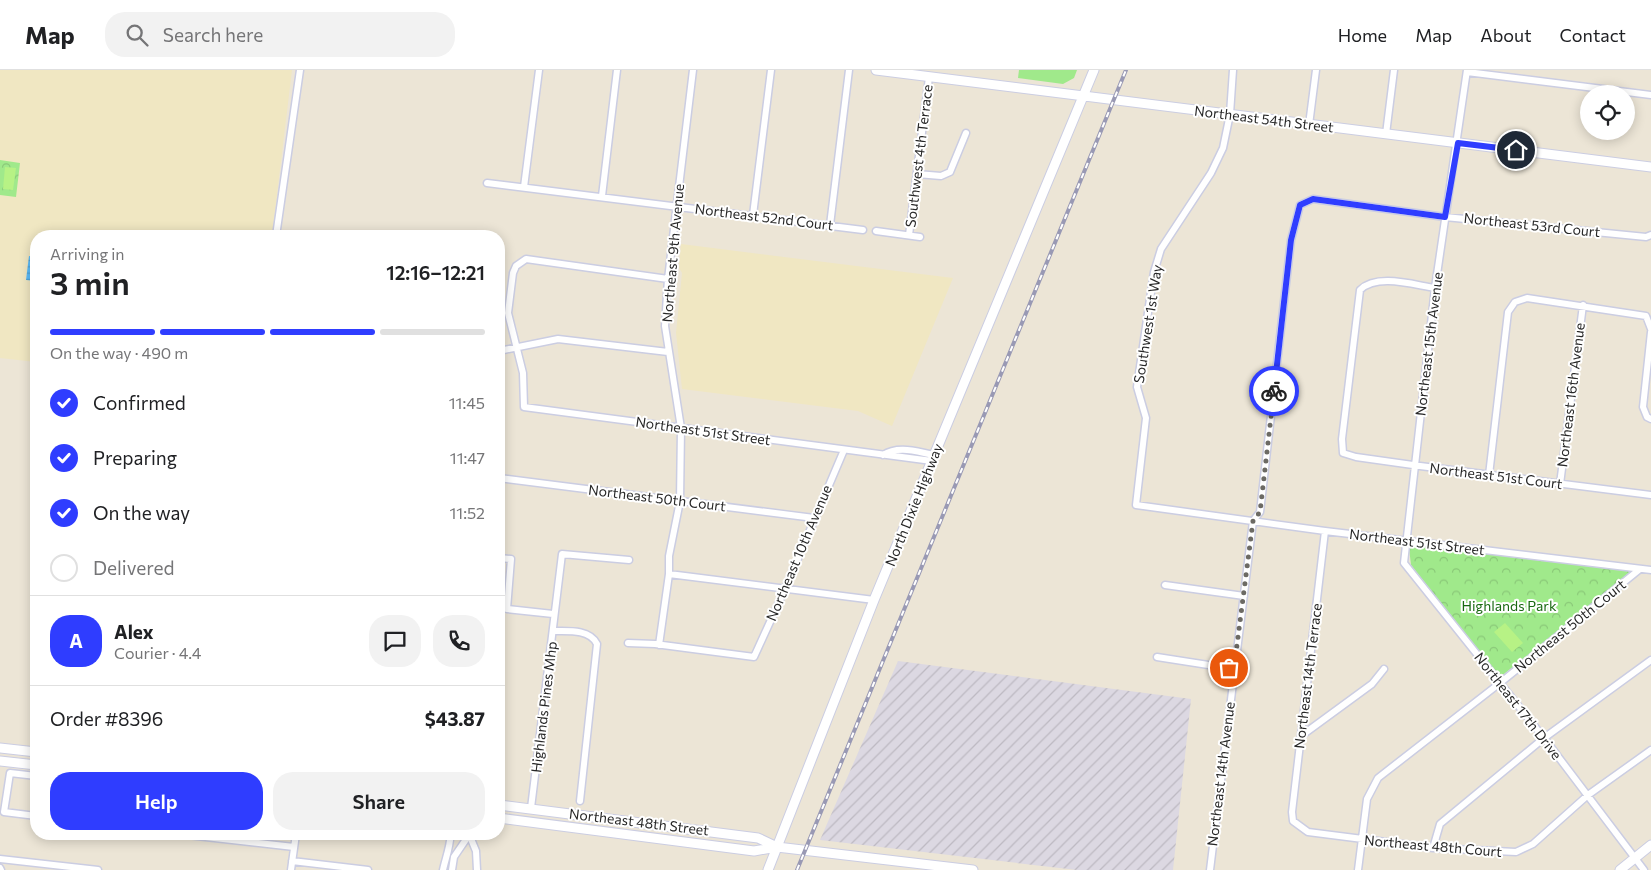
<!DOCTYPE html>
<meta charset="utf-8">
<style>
:root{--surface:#fff;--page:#f2f2f2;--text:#202124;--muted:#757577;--line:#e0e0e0;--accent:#2f3dff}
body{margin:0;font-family:Commissioner,sans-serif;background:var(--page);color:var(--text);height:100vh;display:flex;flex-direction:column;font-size:19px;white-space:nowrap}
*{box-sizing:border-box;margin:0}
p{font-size:16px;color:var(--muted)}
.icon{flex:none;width:28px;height:28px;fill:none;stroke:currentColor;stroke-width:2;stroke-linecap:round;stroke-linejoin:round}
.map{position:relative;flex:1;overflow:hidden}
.panel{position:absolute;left:30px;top:160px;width:475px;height:610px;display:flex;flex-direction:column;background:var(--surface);border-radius:20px;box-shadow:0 2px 12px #0003}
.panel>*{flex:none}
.fabs{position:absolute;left:1580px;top:15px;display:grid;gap:10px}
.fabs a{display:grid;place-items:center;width:55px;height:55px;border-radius:50%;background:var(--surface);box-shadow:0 2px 12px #0003;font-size:25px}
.pin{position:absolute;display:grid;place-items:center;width:42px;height:42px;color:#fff;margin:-21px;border:2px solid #fff;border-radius:50%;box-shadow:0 1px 5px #0007}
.courier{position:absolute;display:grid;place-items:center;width:50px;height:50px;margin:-25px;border:4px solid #2f3dff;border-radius:50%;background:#fff;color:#222;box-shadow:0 1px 6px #0007}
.summary em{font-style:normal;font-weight:600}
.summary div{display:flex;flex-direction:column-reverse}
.summary{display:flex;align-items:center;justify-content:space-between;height:85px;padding:0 20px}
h1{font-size:32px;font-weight:600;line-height:38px}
.bar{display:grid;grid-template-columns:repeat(4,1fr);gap:8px 5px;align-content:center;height:60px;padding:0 20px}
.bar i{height:6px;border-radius:4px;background:var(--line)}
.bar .selected{background:var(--accent)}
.bar p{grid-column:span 4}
.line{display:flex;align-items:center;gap:12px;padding:0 20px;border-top:1px solid var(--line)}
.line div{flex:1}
.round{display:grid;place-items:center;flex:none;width:52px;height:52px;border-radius:20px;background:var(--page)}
ol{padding:0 20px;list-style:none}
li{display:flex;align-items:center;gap:15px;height:55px}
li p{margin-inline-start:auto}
li .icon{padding:5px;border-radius:50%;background:var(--accent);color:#fff;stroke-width:4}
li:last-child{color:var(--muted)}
li i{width:28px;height:28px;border:2px solid var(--line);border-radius:50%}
.button{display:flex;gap:10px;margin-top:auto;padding:10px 20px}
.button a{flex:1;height:58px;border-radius:20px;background:var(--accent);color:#fff;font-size:20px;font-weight:600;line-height:58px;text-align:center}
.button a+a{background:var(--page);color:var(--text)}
header{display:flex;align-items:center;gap:30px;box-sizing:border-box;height:70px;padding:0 25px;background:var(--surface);border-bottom:1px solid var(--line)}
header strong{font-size:24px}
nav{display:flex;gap:28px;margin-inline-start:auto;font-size:18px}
.search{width:350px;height:45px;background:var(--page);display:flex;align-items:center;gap:12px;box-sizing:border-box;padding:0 18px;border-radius:20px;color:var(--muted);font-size:19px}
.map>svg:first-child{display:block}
.industrial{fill:url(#industrial-furrows)}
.education{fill:#f0e7c2}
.grass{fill:#a0e98b}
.forest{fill:url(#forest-crowns)}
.pitch{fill:#b7f285}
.water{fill:url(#water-rules)}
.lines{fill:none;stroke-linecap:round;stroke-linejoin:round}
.street-casing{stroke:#cbcde2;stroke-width:9}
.secondary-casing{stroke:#cbcde2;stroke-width:11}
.street{stroke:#fff;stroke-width:6}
.secondary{stroke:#fff;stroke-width:9}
.rail-casing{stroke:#9999b4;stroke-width:4}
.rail{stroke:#fff;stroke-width:2;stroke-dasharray:5.5;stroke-linecap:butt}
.done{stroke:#6c6a64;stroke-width:5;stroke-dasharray:0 9}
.route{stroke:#2f3dff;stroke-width:6}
.labels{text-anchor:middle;stroke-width:4;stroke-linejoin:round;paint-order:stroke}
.street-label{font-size:14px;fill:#272727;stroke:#fff}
.park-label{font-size:14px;fill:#196911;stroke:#fff}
</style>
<header>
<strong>Map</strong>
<div class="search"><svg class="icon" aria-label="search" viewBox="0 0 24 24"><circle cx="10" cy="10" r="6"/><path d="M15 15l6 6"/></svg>Search here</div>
<nav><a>Home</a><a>Map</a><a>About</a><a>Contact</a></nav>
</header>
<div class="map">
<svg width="1651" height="800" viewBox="0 0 1651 800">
<defs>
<pattern id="industrial-furrows" width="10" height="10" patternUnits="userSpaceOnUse" patternTransform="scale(1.25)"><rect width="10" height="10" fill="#dcd8e2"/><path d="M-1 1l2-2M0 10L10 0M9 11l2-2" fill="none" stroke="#bdb9c2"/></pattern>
<pattern id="forest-crowns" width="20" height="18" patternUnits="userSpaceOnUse" patternTransform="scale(1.25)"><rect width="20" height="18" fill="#a0e98b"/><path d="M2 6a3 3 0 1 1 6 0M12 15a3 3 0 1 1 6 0" fill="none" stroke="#8ac878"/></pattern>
<pattern id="water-rules" width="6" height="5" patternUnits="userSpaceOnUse" patternTransform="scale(1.25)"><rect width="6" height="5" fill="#5bbdfb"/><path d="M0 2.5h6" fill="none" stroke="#4fa2d7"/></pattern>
</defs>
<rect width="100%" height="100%" fill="#ece5d6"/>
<path class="industrial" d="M898,591l293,38 -18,171h-96l-257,-30z"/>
<path class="education" d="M0,0h292l-20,166h-236v126l-36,-4z
M681,174l272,34 -61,148 -34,-15 -176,-22 -6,-56 6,-60 -3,-5z"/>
<path class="grass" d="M1019,0h58l-3,8 -11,6 -45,-6z"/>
<path class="forest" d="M0,90l20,3 -4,34 -16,-2z
M1417,475l210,23 3,5 -1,4 -125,97h-8l-85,-109 -2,-17z"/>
<path class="pitch" d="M5,97l11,1 -3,22 -10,-1z
M1505,553l18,20 -11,9 -18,-20z"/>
<path class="water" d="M29,186l7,1v24l-10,-1z"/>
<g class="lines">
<g class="street-casing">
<path id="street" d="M1233,0l-3,44 -7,34 -12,25 -50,76 -7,23 -17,115 9,31 -10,87 189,26 326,39
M1467,0l-32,218 -31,275 140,175 100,132
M1467,2l184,23
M1309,55l7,-55
M1386,64l8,-64
M917,104l24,2 9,-4 16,-39
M487,113l376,47
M524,117l15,-117
M602,126l15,-126
M753,145l18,-145
M830,155l19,-155
M876,161l44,6
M909,165l20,-158
M276,166l24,-166
M668,209l-142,-20 -10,7 -3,7 -5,40 15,60 1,34 408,54
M1435,218c-21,-3 -58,-15 -75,2l-18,149 1,14 13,4 64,9 231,29
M1651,262l-8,75 4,10 4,2
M499,281l59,-12 110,13
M883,385c16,-10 34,-3 52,0
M1489,405l19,-163 7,-10 12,-4 119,18 5,13
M499,408l315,40
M1560,414l23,-179
M1325,461l-33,281 1,9 15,11 125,16 83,4 17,-8 55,-49 63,-45
M499,488l12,1 -4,50 46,5
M669,504l205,26
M1165,515l79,11
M554,561c14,0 36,-2 43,13l-17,157
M628,573l27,1 99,13 31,-68 59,-139
M659,575l10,-71v-18l11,-55 1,-73 -16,-102 3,-47 25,-209
M1157,587l77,12
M1301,666l71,-52 12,-15
M36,706l-26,-3 -6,39 32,4
M531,738l31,-254 67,6
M179,764l115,13
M469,764l7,17 1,19
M1433,778l7,-24 104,-86 107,-78
M0,789l98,11
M292,791l76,9
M0,798l1,2
M291,800l5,-36
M443,800c2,-10 9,-29 7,-36
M452,800l2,-13 15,-22
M1210,800l43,-349 7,-9 31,-272 9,-35 13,-6 132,18 201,20 5,-2
M1358,800l9,-71 11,-21 122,-95 140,-114"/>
</g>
<g class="secondary-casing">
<path id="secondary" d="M876,0l775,97
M0,678l36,4
M0,691l36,4
M499,735l259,33 19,9
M499,748l255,33 23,-4 196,23
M768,800l106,-270 220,-530
M1620,800l31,-25"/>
</g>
<use href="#street" class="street"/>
<use href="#secondary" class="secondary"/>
<g class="rail-casing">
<path id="rail" d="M797,800l329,-800"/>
</g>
<use href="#rail" class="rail"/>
</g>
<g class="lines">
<path class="done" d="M1229,598h5l19,-147 7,-9 14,-121"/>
<path class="route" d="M1274,321l17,-151 9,-35 13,-6 132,18 13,-74 58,7"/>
</g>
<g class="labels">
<g class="street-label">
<text transform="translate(1264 49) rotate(7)" y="5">Northeast 54th Street</text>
<text transform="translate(919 86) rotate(-83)" y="5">Southwest 4th Terrace</text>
<text transform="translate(764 147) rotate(7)" y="5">Northeast 52nd Court</text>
<text transform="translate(1532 155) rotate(6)" y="5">Northeast 53rd Court</text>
<text transform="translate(673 183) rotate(-85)" y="5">Northeast 9th Avenue</text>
<text transform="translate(1148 254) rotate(-81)" y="5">Southwest 1st Way</text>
<text transform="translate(1429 274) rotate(-83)" y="5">Northeast 15th Avenue</text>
<text transform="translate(1571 325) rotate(-83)" y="5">Northeast 16th Avenue</text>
<text transform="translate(703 361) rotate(8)" y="5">Northeast 51st Street</text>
<text transform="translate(1496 406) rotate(7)" y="5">Northeast 51st Court</text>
<text transform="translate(657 428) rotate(7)" y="5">Northeast 50th Court</text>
<text transform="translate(914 435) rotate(-68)" y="5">North Dixie Highway</text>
<text transform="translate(1417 472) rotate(7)" y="5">Northeast 51st Street</text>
<text transform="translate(799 483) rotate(-67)" y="5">Northeast 10th Avenue</text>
<text transform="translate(1570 556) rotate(-39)" y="5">Northeast 50th Court</text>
<text transform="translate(1308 606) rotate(-83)" y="5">Northeast 14th Terrace</text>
<text transform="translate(1518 636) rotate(52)" y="5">Northeast 17th Drive</text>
<text transform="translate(544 637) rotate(-83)" y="5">Highlands Pines Mhp</text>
<text transform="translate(1221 704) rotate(-83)" y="5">Northeast 14th Avenue</text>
<text transform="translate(639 752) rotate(7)" y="5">Northeast 48th Street</text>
<text transform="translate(1433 776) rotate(5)" y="5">Northeast 48th Court</text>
</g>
<g class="park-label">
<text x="1509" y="541">Highlands Park</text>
</g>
</g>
</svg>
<div class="fabs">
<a><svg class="icon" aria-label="locate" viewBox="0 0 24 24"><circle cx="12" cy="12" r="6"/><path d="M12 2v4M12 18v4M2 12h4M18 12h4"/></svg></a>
</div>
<div class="pin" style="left:1229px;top:598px;background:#ea580c"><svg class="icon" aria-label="bag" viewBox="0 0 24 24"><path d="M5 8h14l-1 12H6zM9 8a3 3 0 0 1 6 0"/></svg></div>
<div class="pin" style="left:1516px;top:80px;background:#1f2937"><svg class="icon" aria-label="home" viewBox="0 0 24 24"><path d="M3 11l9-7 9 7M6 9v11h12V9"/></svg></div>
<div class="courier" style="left:1274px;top:321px"><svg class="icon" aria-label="bike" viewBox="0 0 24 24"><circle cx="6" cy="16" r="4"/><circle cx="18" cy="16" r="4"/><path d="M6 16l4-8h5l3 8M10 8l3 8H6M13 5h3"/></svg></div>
<section class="panel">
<div class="summary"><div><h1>3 min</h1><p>Arriving in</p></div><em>12:16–12:21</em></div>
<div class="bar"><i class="selected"></i><i class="selected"></i><i class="selected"></i><i></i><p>On the way · 490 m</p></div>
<ol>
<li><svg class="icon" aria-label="check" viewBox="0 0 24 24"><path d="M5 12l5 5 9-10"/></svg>Confirmed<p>11:45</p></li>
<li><svg class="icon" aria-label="check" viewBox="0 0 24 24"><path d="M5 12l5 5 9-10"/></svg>Preparing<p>11:47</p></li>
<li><svg class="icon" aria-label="check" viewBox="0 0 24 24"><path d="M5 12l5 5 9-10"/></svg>On the way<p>11:52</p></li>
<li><i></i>Delivered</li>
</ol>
<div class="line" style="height:90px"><b class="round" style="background:var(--accent);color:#fff">A</b><div><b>Alex</b><p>Courier · 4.4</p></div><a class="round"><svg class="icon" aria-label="chat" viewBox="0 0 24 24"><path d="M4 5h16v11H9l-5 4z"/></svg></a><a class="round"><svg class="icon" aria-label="phone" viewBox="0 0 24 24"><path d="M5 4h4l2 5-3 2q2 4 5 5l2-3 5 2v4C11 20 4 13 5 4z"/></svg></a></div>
<div class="line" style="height:65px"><div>Order #8396</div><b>$43.87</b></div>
<div class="button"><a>Help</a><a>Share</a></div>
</section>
</div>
